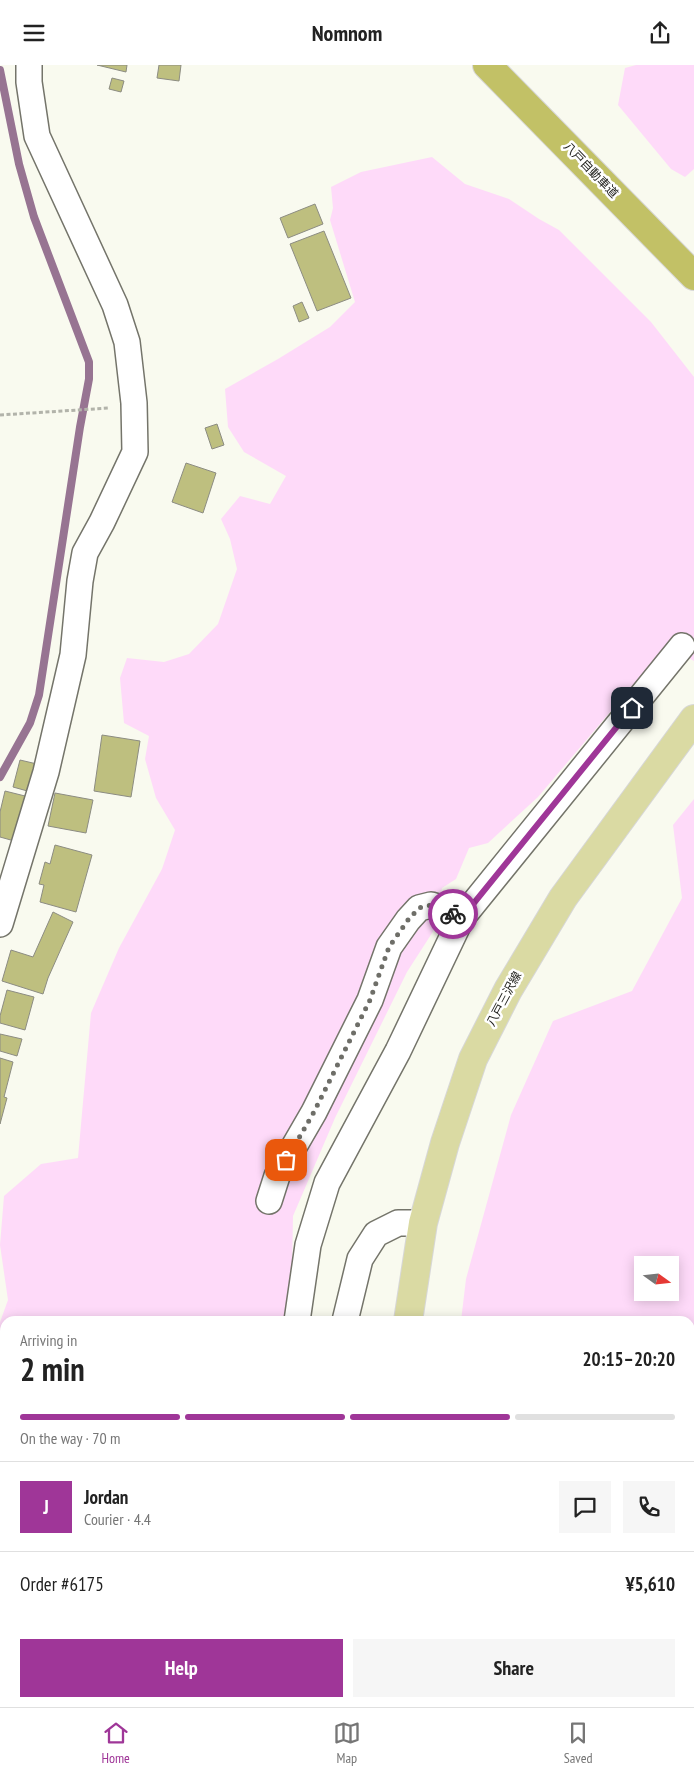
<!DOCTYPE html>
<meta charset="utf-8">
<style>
:root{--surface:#fff;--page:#f6f6f6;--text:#222;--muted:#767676;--line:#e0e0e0;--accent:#9f3698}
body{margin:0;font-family:"PT Sans Narrow","Noto Sans JP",sans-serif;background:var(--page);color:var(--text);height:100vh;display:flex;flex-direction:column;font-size:19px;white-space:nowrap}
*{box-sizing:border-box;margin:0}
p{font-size:16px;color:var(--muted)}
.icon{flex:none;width:28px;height:28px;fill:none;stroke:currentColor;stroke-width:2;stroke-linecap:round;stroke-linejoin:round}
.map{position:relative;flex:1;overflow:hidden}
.sheet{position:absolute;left:0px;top:1251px;width:695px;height:391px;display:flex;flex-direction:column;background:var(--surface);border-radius:15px 15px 0 0;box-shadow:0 2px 12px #0003}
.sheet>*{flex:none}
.needle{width:32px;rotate:105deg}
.fabs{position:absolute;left:634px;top:1191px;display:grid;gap:10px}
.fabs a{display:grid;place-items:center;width:45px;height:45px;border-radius:0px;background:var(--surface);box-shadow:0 2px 12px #0003;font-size:25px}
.pin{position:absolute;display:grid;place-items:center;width:42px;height:42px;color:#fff;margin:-21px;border-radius:10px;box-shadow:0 2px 8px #0006}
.courier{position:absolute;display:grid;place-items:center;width:50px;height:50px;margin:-25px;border:4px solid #9f3698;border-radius:50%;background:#fff;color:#222;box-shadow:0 1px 6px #0007}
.overview em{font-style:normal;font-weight:700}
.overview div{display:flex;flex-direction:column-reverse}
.overview{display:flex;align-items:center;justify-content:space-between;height:85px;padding:0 20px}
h1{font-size:32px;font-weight:700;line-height:38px}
.bar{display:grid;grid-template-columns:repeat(4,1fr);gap:8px 5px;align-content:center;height:60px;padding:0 20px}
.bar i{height:6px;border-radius:4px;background:var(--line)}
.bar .on{background:var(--accent)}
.bar p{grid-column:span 4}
.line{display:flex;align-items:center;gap:12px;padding:0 20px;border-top:1px solid var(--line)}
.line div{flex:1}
.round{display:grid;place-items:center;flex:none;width:52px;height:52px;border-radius:0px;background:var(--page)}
.action{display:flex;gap:10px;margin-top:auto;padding:10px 20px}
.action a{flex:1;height:58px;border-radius:0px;background:var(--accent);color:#fff;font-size:20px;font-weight:700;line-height:58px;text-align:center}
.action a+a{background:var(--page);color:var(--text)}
header{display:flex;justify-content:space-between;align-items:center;height:65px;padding:0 20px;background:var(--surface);font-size:22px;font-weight:700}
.tab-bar{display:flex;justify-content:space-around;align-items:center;height:70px;border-top:1px solid var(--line);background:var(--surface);font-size:14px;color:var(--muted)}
.tab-bar a{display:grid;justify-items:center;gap:2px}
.tab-bar .on{color:var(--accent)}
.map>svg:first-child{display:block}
.green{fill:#fedaf9;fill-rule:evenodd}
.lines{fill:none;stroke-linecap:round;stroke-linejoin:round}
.stream{stroke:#977492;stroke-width:8}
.building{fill:#bebf7f;stroke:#8c8c82}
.minor-casing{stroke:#74746a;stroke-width:28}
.major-casing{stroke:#d7d7d7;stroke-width:30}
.highway-casing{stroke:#d7d7d7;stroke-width:30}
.path{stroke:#b2b3aa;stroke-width:3;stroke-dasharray:4 2.5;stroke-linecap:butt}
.minor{stroke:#fff;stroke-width:25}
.major{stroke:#dadaa3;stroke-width:28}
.highway{stroke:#c2c166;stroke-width:28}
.done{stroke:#6e6e68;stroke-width:5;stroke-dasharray:0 9}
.route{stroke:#9f3698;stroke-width:6}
.labels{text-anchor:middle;stroke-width:5;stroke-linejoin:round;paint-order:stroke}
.street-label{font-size:12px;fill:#23231f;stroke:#fff}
</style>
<header><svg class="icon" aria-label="menu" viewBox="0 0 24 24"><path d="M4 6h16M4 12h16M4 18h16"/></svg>Nomnom<svg class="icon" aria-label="share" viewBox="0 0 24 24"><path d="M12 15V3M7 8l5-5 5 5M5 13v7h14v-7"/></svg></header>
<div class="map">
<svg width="694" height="1642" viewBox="0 0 694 1642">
<rect width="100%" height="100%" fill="#f9faef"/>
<path class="green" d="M636,0h58v104l-9,8 -14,-8 -53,-64 7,-37z
M432,92l33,27 44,15 30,20 20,11 92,92 43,55v284l-27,-16 -129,152 -50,46 -19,5 -13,31 -14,9 -8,42 -27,42 -72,146 -42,98 -1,53 -5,52h-282v315l-5,-4v-310l8,-22 -8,-55 4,-49 37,-32 37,-6 13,-145 28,-65 43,-79 13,-39 -19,-32 -11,-39 4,-23 -25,-13 -4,-45 7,-20 37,4 25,-8 29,-30 19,-55 -7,-30 -9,-20 19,-23 30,8 16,-28 -42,-24 -16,-25 -3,-38 53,-30 52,-32 25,-25 -25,-82 3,-12 -2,-21 30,-15z
M694,734v865l-2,1 -2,8v-352h-229l5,-42 45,-164 42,-94 79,-30 50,-93 -9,-73zM642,1200h28v28h-28z
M58,1638h86l-1,4h-89z
M182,1638h159l-1,4h-160z
M439,1638h246l-1,4h-245z"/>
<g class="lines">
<path class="stream" d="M0,5l19,94 15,53 55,145v17l-9,48 -41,268 -9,28 -30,54"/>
</g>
<path class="building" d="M97,0h30l-1,7z
M159,0h22l-2,16 -22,-3z
M112,13l12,3 -3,11 -12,-3z
M315,139l8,20 -35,14 -8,-20z
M324,166l27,67 -34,13 -27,-67z
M302,237l7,16 -10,4 -6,-16z
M217,359l7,21 -12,4 -7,-21z
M186,398l30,10 -13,40 -31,-11z
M102,670l38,6 -9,56 -37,-6z
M20,695l17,4 -6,28 -18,-5z
M5,726l24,6 -11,45 -18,-5v-25z
M55,728l38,7 -7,33 -38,-7z
M55,780l37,10 -16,57 -36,-10 4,-17 -5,-1 6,-22 5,2z
M53,847l20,10 -25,56 -5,16 -41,-13 9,-31 22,7z
M7,925l27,7 -9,33 -25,-7v-7z
M0,969l22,5 -5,17 -17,-5z
M0,993l13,4 -9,35 3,1 -7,26z"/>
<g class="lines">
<g class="minor-casing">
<path id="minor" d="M0,859l46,-152 27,-117 7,-74 5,-28 17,-31 33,-70 -1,-49 -7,-61 -12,-37 -78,-169 -8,-54v-17
M269,1136l8,-25 37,-64 56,-112 19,-53 19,-27 11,-12 12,-3 10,3 20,11
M297,1256l11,-76 19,-62 71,-132 63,-132 221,-273
M345,1256l15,-62 16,-25 22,-11h25
M160,1642l2,-4"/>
</g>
<g class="major-casing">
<path id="major" d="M408,1256l15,-98 22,-80 28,-84 35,-69 55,-92 131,-179
M380,1642v-4"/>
</g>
<g class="highway-casing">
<path id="highway" d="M487,0l207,211"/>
</g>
<path class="path" d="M0,350l109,-7"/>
<use href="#minor" class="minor"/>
<use href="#major" class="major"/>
<use href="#highway" class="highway"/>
</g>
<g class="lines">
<path class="done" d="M286,1095l28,-48 56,-112 19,-53 19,-27 11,-12 12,-3 10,3 12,6"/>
<path class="route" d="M453,849l8,5 171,-211"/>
</g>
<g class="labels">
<g class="street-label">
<text transform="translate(591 105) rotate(46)" y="4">八戸自動車道</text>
<text transform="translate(504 934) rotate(-62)" y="4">八戸三沢線</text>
</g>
</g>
</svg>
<div class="fabs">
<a><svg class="needle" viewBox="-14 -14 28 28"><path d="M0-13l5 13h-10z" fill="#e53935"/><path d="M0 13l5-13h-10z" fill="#767676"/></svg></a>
</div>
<div class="pin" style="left:286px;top:1095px;background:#ea580c"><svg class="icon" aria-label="bag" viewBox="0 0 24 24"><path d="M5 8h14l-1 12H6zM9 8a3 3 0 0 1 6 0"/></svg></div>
<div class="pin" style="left:632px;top:643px;background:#1f2937"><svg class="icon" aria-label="home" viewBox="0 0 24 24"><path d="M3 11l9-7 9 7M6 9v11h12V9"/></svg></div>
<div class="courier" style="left:453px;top:849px"><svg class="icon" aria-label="bike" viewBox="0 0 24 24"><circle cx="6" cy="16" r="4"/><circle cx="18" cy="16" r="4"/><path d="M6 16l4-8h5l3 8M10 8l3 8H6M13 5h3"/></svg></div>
<section class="sheet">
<div class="overview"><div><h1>2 min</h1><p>Arriving in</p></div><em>20:15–20:20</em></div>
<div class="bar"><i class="on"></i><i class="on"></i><i class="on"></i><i></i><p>On the way · 70 m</p></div>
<div class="line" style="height:90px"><b class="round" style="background:var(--accent);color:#fff">J</b><div><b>Jordan</b><p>Courier · 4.4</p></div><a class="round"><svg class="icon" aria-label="chat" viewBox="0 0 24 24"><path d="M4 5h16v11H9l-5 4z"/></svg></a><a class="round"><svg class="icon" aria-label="phone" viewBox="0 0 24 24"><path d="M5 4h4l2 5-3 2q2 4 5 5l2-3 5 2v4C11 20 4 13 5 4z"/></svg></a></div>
<div class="line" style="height:65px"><div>Order #6175</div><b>¥5,610</b></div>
<div class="action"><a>Help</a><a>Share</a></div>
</section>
</div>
<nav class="tab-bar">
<a class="on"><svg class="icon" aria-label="home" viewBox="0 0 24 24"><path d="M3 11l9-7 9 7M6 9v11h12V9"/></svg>Home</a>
<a><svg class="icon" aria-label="map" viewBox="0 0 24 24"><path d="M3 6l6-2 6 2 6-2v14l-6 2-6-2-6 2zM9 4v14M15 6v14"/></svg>Map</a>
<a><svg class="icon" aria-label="saved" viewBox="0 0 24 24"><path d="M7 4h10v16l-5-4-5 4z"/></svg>Saved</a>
</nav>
